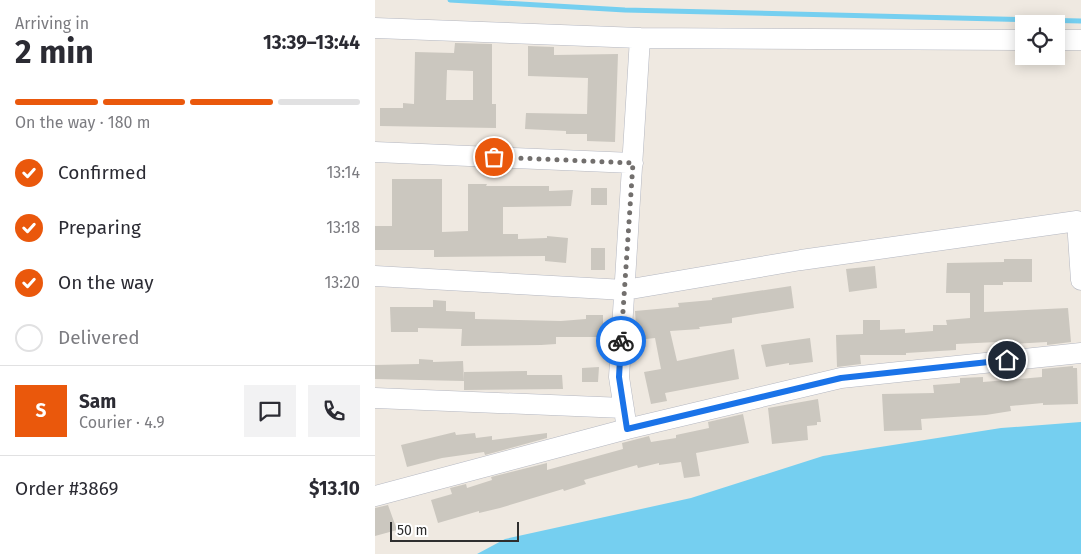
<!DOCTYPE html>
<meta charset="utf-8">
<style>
:root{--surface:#fff;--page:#f2f2f3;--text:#2b2b33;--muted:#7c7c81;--line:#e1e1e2;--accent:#ea580c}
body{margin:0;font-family:"Fira Sans",sans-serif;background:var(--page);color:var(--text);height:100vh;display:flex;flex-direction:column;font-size:19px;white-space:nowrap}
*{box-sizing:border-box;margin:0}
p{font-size:16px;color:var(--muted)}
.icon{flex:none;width:28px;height:28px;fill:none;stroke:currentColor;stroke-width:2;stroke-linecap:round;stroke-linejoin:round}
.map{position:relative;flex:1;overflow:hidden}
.details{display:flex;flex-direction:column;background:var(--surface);width:375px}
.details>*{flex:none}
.controls{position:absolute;left:640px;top:15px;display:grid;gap:10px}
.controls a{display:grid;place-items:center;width:50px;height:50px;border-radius:0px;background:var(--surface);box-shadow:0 2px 12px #0003;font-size:25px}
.scale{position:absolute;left:15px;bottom:12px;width:129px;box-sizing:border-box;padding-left:5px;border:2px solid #2e2e2e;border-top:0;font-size:14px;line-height:18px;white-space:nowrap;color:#2e2e2e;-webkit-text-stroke:4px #fff;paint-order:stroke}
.pin{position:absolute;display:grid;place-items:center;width:42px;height:42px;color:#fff;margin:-21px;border:2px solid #fff;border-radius:50%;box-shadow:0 1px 5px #0007}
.courier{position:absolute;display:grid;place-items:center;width:50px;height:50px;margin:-25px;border:4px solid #1a73e8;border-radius:50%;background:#fff;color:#222;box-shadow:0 1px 6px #0007}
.summary em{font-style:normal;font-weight:700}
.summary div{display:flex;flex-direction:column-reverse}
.summary{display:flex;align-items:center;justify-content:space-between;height:85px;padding:0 15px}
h1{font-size:32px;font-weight:700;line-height:38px}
.bar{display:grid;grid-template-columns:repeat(4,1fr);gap:8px 5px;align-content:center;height:60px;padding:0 15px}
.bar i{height:6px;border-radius:4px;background:var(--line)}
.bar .active{background:var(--accent)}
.bar p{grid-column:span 4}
.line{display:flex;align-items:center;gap:12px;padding:0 15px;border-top:1px solid var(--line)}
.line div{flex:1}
.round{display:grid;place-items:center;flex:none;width:52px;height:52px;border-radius:0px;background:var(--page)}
ol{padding:0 15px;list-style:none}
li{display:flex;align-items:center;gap:15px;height:55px}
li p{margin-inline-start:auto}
li .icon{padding:5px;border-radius:50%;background:var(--accent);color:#fff;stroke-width:4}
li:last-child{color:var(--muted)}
li i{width:28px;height:28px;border:2px solid var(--line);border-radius:50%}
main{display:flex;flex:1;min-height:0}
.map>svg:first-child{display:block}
.water{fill:#75cff0}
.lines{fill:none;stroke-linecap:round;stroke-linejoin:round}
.stream{stroke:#75cff0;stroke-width:5}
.building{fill:#cbc7bf;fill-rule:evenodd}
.minor-casing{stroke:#b4b7c1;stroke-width:21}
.minor{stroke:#fff;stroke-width:20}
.done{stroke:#726f6d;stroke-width:5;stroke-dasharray:0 9}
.route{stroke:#1a73e8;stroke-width:6}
</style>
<main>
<section class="details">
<div class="summary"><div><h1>2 min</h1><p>Arriving in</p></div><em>13:39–13:44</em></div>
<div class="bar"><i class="active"></i><i class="active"></i><i class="active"></i><i></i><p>On the way · 180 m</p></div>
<ol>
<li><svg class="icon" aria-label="check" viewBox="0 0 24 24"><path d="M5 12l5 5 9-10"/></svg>Confirmed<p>13:14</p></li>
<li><svg class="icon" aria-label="check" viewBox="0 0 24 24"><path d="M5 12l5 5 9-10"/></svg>Preparing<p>13:18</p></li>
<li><svg class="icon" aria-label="check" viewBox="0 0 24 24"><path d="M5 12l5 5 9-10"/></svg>On the way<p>13:20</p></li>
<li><i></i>Delivered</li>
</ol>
<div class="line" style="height:90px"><b class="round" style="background:var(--accent);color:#fff">S</b><div><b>Sam</b><p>Courier · 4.9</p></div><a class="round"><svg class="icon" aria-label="chat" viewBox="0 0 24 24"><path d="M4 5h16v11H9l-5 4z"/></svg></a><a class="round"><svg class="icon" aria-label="phone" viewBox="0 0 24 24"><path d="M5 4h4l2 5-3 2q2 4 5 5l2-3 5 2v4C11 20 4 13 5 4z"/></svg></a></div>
<div class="line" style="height:65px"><div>Order #3869</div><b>$13.10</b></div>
</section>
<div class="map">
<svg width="706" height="554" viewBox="0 0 706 554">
<rect width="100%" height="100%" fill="#efe9e1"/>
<path class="water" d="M706,422v132h-604l28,-15 186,-41 132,-42 178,-28z"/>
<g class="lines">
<path class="stream" d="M75,0l175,10 456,11"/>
</g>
<path class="building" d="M80,43l37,1v60h4v24l-116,-2v-18h23v-5l11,1 1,-52 39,1zM72,70l26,1v29h-27z
M153,46l26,1v8l64,-1 -3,88 -28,-1v-7h-21v-3l-41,-2 1,-16 61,1 1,-36 -60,-2z
M17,179h50v53l26,-1v-47h19l-1,2h63v5l24,-1 -2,16 -68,1v27h15v5l29,-1v-2l21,2 -2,25 -21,-2v-5l-111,1v-7h-59v-24h17z
M216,188h16v17h-16z
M216,248h14v22h-14z
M629,259h28v23h-29v3h-19v27l84,-4 3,34 -24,3v-3l-50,3v-3l-41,2v6l-50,3v2h-46l1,9 -24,3 -1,-32 27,-1v-14h17v10l25,-1v4l28,-2v-6h14l-1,-5 24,-2v-25h-24l1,-30 57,-1z
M500,266l2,22 -28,4 -3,-23z
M416,286l3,22 -62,10v5l-33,4 1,2 -30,2 7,30 57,-12 5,30 -74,14 2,8 -16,3 -7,-32 17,-3 -6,-31 -18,2 -2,-29 44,-4 -1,-4 34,-3v-2z
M58,300l13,1v10l29,1v7l86,2 25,-2v-4h17v22h-47v7l-15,1 -80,1 1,-17 -44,-1v4h-27l-1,-25h43z
M435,338l3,24 -24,3v-2l-23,4 -5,-22z
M44,359l14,1v2l30,-1 1,20 -89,-2v-14l44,-1z
M698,366v2h4l1,36 -35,1v-2l-33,3 1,5 -25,4 -65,4 1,11 -38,1 -2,-37 52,-1 -1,-8 27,-2v-5l23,-1v5l59,-5v-8z
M224,367l-1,15h-16v-14z
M152,371v4h35l1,14 -99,1v-18z
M443,399l3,23h-4v3l-10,1 1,14 -36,4 -4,-36z
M368,414l6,29 -53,10 4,23 -16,2 -3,-16 -22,3v-2l-21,5 -1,-3 -53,15 2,4 -22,7 -1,-2 -63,19 -21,5v-2l-41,12 -7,-23 21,-6 -2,-6 16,-4 1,4 25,-8 -1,-3 56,-14v7l76,-21 -1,-6 27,-7 2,6 25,-4v-3l33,-7 -1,-6z
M80,432l1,3 19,-2 1,5 16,-2v4l55,-7v5l-62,17 -1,-3 -42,6 -35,9 -6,-22z
M13,505l9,25 -22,6v-28z"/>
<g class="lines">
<g class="minor-casing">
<path id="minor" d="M0,28l265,10 384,2
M681,40h25
M0,152l258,11
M0,276l250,14 176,-30 276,-39 4,59
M0,398l249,10
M252,429l-8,-52 21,-339
M0,496l252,-67 214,-51 240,-25"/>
</g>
<use href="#minor" class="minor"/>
</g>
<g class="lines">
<path class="done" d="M119,157l139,6 -12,178"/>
<path class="route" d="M246,341l-2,36 8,52 214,-51 166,-18"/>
</g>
</svg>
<div class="controls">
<a><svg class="icon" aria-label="locate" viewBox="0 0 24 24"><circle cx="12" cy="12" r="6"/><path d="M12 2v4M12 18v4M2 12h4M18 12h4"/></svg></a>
</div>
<div class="scale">50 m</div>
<div class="pin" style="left:119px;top:157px;background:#ea580c"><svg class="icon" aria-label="bag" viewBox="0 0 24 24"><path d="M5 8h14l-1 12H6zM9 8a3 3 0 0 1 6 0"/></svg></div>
<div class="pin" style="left:632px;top:360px;background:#1f2937"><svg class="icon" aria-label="home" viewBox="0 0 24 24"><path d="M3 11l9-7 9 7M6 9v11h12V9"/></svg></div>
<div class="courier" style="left:246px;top:341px"><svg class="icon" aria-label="bike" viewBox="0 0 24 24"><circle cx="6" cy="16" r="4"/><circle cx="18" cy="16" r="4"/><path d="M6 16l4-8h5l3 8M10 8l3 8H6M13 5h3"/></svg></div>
</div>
</main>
